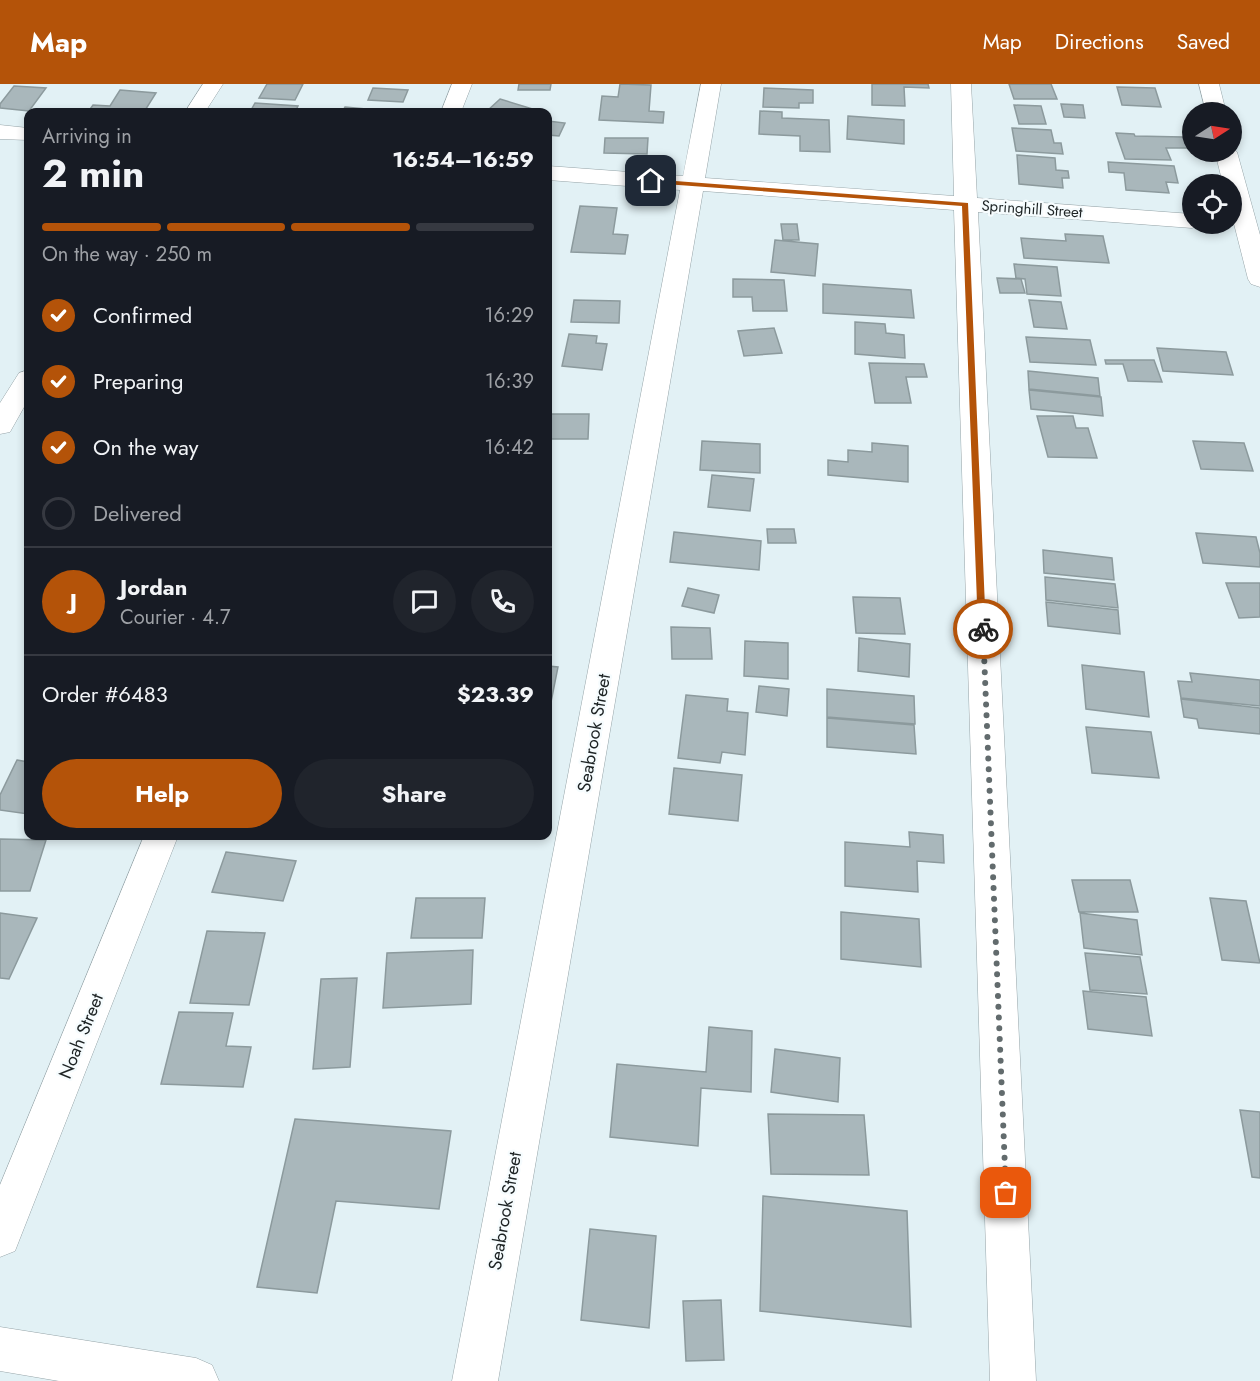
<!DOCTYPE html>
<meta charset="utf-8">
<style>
:root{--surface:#171b24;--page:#20242c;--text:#f1f3f6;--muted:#9ea1a6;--line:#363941;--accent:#b45309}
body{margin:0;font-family:Jost,sans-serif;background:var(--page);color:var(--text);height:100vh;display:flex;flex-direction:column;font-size:22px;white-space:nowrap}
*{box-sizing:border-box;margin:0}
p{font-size:20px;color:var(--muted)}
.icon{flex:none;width:33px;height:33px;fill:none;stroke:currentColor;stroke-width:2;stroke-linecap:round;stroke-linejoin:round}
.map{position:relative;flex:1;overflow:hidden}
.panel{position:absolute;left:24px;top:24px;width:528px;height:732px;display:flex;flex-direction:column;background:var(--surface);border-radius:12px;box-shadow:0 3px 9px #0003}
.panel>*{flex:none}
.needle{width:39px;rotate:78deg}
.tools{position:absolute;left:1182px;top:18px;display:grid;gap:12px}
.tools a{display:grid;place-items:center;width:60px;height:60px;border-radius:50%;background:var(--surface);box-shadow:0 3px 9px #0003;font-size:30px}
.pin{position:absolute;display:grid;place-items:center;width:51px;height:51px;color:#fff;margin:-26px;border-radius:12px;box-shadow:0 3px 9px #0006}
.courier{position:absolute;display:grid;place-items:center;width:60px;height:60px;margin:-30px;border:4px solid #b45309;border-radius:50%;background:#fff;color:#222;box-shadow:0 2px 8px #0007}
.summary em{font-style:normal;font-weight:700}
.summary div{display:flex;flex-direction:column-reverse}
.summary{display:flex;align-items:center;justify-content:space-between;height:102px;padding:0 18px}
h1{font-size:39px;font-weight:700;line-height:45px}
.bar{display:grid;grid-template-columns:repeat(4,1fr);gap:9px 6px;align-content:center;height:72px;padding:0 18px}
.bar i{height:8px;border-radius:4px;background:var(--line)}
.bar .active{background:var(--accent)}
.bar p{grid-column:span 4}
.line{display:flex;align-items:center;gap:15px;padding:0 18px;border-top:2px solid var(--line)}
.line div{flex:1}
.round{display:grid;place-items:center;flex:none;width:63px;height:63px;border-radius:32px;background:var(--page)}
ol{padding:0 18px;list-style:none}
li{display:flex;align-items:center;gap:18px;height:66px}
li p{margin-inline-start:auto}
li .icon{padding:6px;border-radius:50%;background:var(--accent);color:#fff;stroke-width:4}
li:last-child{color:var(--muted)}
li i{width:33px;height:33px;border:3px solid var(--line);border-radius:50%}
.cta{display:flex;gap:12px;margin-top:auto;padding:12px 18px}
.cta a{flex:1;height:69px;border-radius:36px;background:var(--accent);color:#fff;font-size:24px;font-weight:700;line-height:69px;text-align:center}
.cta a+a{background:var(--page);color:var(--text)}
header{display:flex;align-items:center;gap:36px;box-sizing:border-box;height:84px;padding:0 30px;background:var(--accent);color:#fff}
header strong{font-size:28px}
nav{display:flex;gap:33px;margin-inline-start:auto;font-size:21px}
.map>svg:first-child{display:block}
.building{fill:#a9b7bb;stroke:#8c9a9d;stroke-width:1.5}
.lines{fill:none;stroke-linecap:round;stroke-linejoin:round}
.minor-casing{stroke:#96a4a8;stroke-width:1}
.minor{fill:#fff;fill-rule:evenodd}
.route{fill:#b45309}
.done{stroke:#626b6d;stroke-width:6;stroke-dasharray:0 10.8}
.labels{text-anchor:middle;stroke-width:4.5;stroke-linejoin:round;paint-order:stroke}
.far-street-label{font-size:15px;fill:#1d2324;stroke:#f6fcfe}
.street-label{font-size:18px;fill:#1d2324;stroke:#f6fcfe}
</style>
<header>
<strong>Map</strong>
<nav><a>Map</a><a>Directions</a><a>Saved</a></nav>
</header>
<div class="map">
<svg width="1260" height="1297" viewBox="0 0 1260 1297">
<rect width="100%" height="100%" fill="#e2f1f5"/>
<path class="building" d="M267,0h36l-8,16 -36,-2z
M519,0h32l-1,6h-32z
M620,0l31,1 -2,26 15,1 -1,11 -64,-3 3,-24 16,1z
M872,0h56l1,4 -25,-1 1,19 -33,-1z
M1009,0h42l6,15h-43z
M14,2l32,2 -17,23 -29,-3v-4z
M1117,3l38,1 6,19 -39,-2z
M373,4l35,2 -5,12 -35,-2z
M764,4l49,2v13h-14v5l-36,-1z
M120,6l36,3 -12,19h-56l5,-7 17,1z
M500,15l39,12 -53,1z
M255,19l43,3 -3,6h-45z
M1061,20l22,1 2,13 -21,-1z
M1014,21l27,1 5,18h-27z
M345,23l53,5h-56z
M760,27l22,1v6l47,2 1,32 -30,-1v-15l-41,-2z
M848,32l56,4v24l-57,-5z
M548,37l17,2 -6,13 -11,-1z
M1012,44l39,2 3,13h7l2,11 -47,-3z
M1116,49l18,1 1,2 48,1 5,11h-22l5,12 -46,-1z
M605,54h43l-1,16 -43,-1z
M1017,71l38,3 1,12 12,1 1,7h-7l1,10 -44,-4z
M1108,78l66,4 4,17 -12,-1 3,11 -43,-3 -2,-17 -15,-1z
M580,122l37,2 -4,26 15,1 -3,19 -54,-2z
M781,140h16l2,16h-16z
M1065,150l38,2 6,27 -85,-5 -3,-20 45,3z
M775,156l43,4 -3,32 -44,-4z
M1014,180l43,3 4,29 -34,-2 -2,-15 -9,-1z
M997,194l24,1 4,14h-25z
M733,195l51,1 3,31h-34l-1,-14h-19z
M823,200l88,6 3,28 -91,-5z
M574,216l46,1 -1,22 -48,-1z
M1029,216l32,2 6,27 -33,-2z
M855,238l30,2 1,9 18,2 1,23 -50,-4z
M774,244l8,25 -38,3 -6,-25z
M569,250l28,2 -1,7 11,1 -5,26 -40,-4z
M1026,253l64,3 6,25 -66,-3z
M1157,264l69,4 7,23 -70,-4z
M1105,276h49l8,22 -34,-1 -5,-17h-17z
M869,279l55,1 3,13h-21l5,26h-36z
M1028,287l70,7 2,18 -71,-7z
M1029,306l72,7 2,19 -72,-7z
M548,330h41l-1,25h-40z
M1037,332h36l3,12h12l9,30 -49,-1z
M702,357l58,3v29l-60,-3z
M1193,357l51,2 9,28 -52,-2z
M872,359l36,3v36l-80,-7v-15l20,2v-12l24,2z
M712,391l42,4 -4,32 -42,-4z
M767,445h27l2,14h-28z
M674,448l87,9 -2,29 -89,-8z
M1196,449l60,4 4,16v14l-57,-4z
M1043,466l69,8 2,22 -70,-7z
M1045,493l70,7 3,24 -72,-8z
M1226,499h34v34l-21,1z
M688,504l31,7 -5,18 -32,-7z
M853,513l47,1 5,36 -49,-1z
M1046,518l72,8 2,24 -72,-8z
M671,543l39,1 2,31h-40z
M859,554l51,6 -1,33 -51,-6z
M745,557l43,2v36l-44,-3z
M1082,581l62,7 5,45 -63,-8z
M548,582l10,1 -7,35 -3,-1z
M1190,589l70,7v26l-79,-8 -3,-17 14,1z
M759,602l30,3 -2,27 -31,-4z
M827,605l87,7 1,28 -88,-7z
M686,611l42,4 -1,12 21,2 -3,42 -23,-3 -2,11 -42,-5z
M1181,615l79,9v26l-61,-6 -2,-9 -13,-2z
M827,634l87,7 2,29 -89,-7z
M1086,643l65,5 8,46 -67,-5z
M17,676l11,2v52l-28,-4v-15z
M674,684l68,7 -4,46 -69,-7z
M909,748l34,3 1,28 -27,-2 1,31 -73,-6v-44l65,5z
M0,755l46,1 -16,51h-30z
M226,768l70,9 -13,40 -71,-9z
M1072,796h58l8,32h-59z
M416,814h69l-3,40h-71z
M1210,814l36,3 14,62 -38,-3z
M841,828l78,7 2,48 -80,-8z
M0,829l37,5 -28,61 -9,-1z
M1080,829l57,7 5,35 -58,-7z
M207,847l58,2 -16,72 -59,-2z
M473,866l-2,54 -88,4 4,-55z
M1085,869l55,4 7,37 -57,-4z
M357,894l-7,89 -37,2 8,-90z
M1083,907l63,6 6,39 -64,-7z
M179,928l54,1 -7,33 25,1 -8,40 -82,-3z
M709,943l43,4 -1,61 -50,-4 -3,58 -88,-9 7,-73 89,8z
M775,965l65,9 -2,44 -67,-10z
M1240,1026l20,2v66l-8,-1z
M768,1030l96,1 5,60 -98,-1z
M295,1035l156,12 -12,78 -103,-8 -19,92 -60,-6z
M763,1112l144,15 4,116 -151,-16z
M590,1145l66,7 -7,92 -68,-8z
M721,1216l3,60 -38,1 -3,-60z"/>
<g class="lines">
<g class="minor-casing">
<path id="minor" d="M203,0h20l-18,28h-20z
M452,0h20l-11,28h-20z
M701,0h20l-16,94 249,18 -3,-112h20l6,114 215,16v10h10l-10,4 -214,-16 58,1169h-46l-36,-1171 -251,-19 -205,1190h-46l228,-1191 -132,-10v-14l135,10z
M1199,0h20l7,28h-20z
M0,41l28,3v12l-28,-1z
M1232,63l5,5 23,83v52l-9,-3 -3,-5 -16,-63v-32h-9l-8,-32h17z
M28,286v30l-18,32 -10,2v-31l19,-30z
M144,752h34l-163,415 -15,6v-72z
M0,1243l196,31 16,7 7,16h-160l-59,-10z"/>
</g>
<use href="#minor" class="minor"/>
</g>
<path class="route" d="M649,95l319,24 18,428 -3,1 -5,-3 -16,-423 -311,-23z"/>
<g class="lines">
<path class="done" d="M983,545l23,564"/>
</g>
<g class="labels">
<g class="far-street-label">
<text transform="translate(1032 125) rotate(4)" y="5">Springhill Street</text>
</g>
<g class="street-label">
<text transform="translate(594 649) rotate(-80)" y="6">Seabrook Street</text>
<text transform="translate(81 952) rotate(-68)" y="6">Noah Street</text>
<text transform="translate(505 1127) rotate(-80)" y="6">Seabrook Street</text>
</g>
</g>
</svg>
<div class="tools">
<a><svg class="needle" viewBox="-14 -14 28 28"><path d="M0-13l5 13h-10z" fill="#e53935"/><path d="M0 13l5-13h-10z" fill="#9ea1a6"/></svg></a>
<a><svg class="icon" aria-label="locate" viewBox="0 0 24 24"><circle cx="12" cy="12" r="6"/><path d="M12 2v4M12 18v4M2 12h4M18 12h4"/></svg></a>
</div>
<div class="pin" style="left:1006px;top:1109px;background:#ea580c"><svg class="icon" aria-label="bag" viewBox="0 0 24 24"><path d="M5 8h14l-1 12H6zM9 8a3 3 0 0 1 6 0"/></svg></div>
<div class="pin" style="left:651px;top:97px;background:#1f2937"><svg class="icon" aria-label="home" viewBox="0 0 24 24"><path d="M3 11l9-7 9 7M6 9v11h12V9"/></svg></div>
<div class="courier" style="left:983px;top:545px"><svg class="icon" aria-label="bike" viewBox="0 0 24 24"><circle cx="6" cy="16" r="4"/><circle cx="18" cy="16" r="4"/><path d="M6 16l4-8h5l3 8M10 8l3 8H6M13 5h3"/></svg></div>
<section class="panel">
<div class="summary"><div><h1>2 min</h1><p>Arriving in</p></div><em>16:54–16:59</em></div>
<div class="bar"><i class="active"></i><i class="active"></i><i class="active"></i><i></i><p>On the way · 250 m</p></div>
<ol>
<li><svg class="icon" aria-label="check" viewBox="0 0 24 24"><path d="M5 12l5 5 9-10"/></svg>Confirmed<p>16:29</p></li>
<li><svg class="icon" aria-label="check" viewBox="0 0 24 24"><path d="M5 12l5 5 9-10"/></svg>Preparing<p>16:39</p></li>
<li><svg class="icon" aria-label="check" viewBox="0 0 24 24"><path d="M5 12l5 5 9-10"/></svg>On the way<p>16:42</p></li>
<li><i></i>Delivered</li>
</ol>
<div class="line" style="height:108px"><b class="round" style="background:var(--accent);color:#fff">J</b><div><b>Jordan</b><p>Courier · 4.7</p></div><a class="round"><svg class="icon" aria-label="chat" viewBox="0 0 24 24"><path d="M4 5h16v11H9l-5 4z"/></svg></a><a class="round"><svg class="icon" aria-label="phone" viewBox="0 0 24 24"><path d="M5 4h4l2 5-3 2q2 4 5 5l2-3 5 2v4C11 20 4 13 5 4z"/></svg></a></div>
<div class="line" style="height:78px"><div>Order #6483</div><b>$23.39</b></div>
<div class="cta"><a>Help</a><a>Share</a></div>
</section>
</div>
